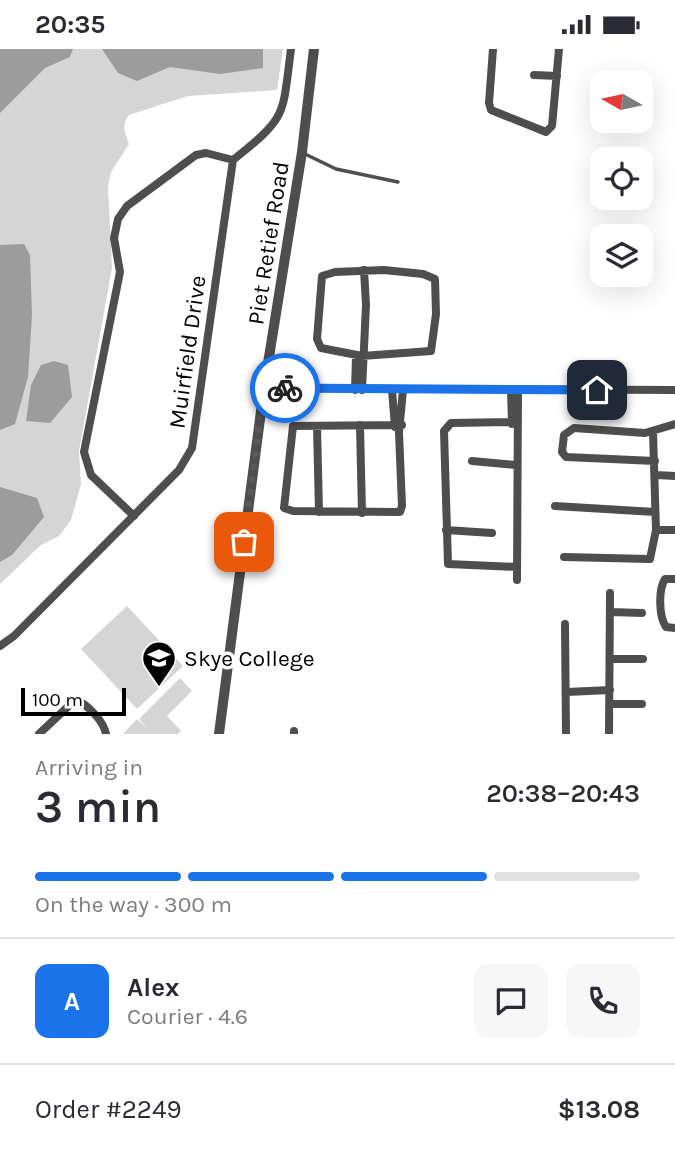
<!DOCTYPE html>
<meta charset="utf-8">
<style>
:root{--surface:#fff;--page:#f7f7f7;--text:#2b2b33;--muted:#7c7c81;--line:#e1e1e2;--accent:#1a73e8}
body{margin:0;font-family:Karla,sans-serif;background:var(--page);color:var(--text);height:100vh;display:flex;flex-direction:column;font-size:26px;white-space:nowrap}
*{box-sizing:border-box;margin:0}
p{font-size:23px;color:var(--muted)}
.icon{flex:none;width:38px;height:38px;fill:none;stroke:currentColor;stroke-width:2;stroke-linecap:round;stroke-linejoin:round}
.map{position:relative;height:685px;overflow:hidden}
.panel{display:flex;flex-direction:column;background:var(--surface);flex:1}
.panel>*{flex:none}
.needle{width:46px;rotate:279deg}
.controls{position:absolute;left:590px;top:21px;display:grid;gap:14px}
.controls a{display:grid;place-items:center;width:63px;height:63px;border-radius:14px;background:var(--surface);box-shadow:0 7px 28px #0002;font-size:35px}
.scale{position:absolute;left:21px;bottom:18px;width:105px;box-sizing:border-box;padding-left:7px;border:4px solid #000;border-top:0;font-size:19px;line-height:24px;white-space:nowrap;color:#000;-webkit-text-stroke:5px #fff;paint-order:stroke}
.pin{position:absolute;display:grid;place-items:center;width:60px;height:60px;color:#fff;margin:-30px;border-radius:14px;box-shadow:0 4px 10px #0006}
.courier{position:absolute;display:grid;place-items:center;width:70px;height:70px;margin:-35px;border:5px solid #1a73e8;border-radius:50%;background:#fff;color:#222;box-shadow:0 2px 9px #0007}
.summary em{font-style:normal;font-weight:600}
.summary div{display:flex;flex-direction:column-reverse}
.summary{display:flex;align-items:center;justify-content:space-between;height:119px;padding:0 35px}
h1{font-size:46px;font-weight:600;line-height:52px}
.bar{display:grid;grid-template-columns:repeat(4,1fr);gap:10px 7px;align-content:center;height:84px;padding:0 35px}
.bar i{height:9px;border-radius:5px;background:var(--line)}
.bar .selected{background:var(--accent)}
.bar p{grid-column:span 4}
.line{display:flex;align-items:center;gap:18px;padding:0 35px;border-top:2px solid var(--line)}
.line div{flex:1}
.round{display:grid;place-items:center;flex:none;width:74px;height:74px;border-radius:14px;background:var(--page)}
.status{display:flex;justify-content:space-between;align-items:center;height:49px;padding:0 35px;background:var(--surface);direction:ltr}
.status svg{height:19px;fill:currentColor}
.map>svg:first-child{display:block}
.green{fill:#d5d5d5}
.water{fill:#9c9c9c}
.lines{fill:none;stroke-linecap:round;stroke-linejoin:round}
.service{stroke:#4e4e4e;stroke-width:3.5}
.minor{stroke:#4e4e4e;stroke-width:8}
.tertiary{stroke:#4e4e4e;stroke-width:10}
.done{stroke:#595959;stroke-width:7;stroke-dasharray:0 12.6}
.route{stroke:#1a73e8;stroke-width:9}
.labels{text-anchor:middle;stroke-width:7;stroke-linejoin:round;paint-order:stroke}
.street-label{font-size:23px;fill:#000;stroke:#fff}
.poi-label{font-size:23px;fill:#000;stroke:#fff;text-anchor:start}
</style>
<div class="status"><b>20:35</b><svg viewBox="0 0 49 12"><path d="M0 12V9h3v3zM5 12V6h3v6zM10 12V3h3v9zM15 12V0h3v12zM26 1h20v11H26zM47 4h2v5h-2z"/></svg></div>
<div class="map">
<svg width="675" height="685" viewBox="0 0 675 685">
<rect width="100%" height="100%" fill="#fff"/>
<path class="green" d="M0,0h283l-6,41 -89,6 -59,19c-8,11 -4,17 0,29l-18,28 -3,14 4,82 -33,183 2,33 -10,36 -12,16 -18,9 -41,39z
M127,557l56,60 -46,43 -56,-60z
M180,629l12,13 -25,25 14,15 -3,3h-55l14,-15 10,9 -8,-9z"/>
<path class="water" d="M0,0h73l-3,8 -25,11 -45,45z
M102,0h161v19l-43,6 -50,-7 -33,14 -19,-8z
M24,195l6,11 2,60 -4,62 -13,47 -15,6v-185z
M54,312l14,4 4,32 -22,26 -24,-2 5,-36 10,-20z
M0,438l37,11 7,19 -32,38 -12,7z"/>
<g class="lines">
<path class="service" d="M303,104l33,16 62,13"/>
<path class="minor" d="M493,0l-4,54 2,7 55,22 6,-6 7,-77
M534,26l23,1
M384,221l39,4 12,5 1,35 -5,37 -69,5 -41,-8 -4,-9 5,-63 13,-4z
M264,339l411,2
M355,341l1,-34
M362,341l4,-85 -2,-35
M392,341l3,37
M511,341l1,34
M517,373l-66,1 -7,8 4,133 69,3
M360,376l2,88
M402,376l-109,1 -9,82 9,3 107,1 2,-6 -3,-74 4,-42
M317,377l2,86
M472,412l44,4
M655,412l-89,-4 -4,-5 2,-17 10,-7 71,5 30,-9
M656,426l19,1
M555,457l100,6
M134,467l-43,-41 -7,-23 36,-180 -6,-34 4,-19 9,-13 69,-51 10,-2 27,7
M446,481l46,3
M656,481h19
M564,508l86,2 6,-29 -3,-98
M675,530h-10c-7,11 -6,38 1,48l9,1
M517,531l1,-190
M610,563l32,1
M565,575l1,110
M0,597l14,-10 165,-166 13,-22 41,-288c55,-44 49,-43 58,-111
M610,610h33
M567,643l43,-2
M610,655h32
M39,685l36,-34c12,3 29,22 31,34
M294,685v-3
M609,685l1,-141"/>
<path class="tertiary" d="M219,685l45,-346 38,-236 12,-103"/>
</g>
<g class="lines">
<path class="done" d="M244,493l20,-154h21"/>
<path class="route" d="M285,339l312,2"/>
</g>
<defs>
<g id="school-pin" transform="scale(1.75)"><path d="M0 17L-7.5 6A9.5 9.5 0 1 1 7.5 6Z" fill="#000" stroke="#fff"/><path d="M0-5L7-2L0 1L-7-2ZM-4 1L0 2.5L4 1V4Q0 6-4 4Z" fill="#fff"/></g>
</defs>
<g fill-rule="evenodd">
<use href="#school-pin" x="159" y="609"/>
</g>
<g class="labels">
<g class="street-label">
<text transform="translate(268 194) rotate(-81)" y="8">Piet Retief Road</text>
<text transform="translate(187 303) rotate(-82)" y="8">Muirfield Drive</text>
</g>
<g class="poi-label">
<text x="184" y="617">Skye College</text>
</g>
</g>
</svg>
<div class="controls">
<a><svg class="needle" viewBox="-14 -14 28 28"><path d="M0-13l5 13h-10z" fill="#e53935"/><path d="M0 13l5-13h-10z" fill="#7c7c81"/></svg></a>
<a><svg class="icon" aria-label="locate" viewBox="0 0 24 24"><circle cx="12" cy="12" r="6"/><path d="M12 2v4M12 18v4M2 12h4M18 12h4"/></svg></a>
<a><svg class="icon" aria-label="layers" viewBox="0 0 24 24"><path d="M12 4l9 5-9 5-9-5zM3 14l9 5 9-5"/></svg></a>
</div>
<div class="scale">100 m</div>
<div class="pin" style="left:244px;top:493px;background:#ea580c"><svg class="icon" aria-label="bag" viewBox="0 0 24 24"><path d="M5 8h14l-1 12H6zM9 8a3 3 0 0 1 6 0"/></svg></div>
<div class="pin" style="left:597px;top:341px;background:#1f2937"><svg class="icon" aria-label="home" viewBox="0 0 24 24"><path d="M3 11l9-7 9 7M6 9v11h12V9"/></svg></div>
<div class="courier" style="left:285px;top:339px"><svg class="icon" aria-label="bike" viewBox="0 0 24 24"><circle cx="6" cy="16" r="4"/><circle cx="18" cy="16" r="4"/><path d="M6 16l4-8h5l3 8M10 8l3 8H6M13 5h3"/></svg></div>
</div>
<section class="panel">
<div class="summary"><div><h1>3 min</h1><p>Arriving in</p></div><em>20:38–20:43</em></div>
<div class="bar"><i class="selected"></i><i class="selected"></i><i class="selected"></i><i></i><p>On the way · 300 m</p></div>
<div class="line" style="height:126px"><b class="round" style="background:var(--accent);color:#fff">A</b><div><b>Alex</b><p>Courier · 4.6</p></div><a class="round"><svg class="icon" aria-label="chat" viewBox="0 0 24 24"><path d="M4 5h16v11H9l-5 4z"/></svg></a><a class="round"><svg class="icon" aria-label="phone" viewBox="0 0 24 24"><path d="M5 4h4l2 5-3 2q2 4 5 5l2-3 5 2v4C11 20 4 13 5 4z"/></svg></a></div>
<div class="line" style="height:91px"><div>Order #2249</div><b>$13.08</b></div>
</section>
